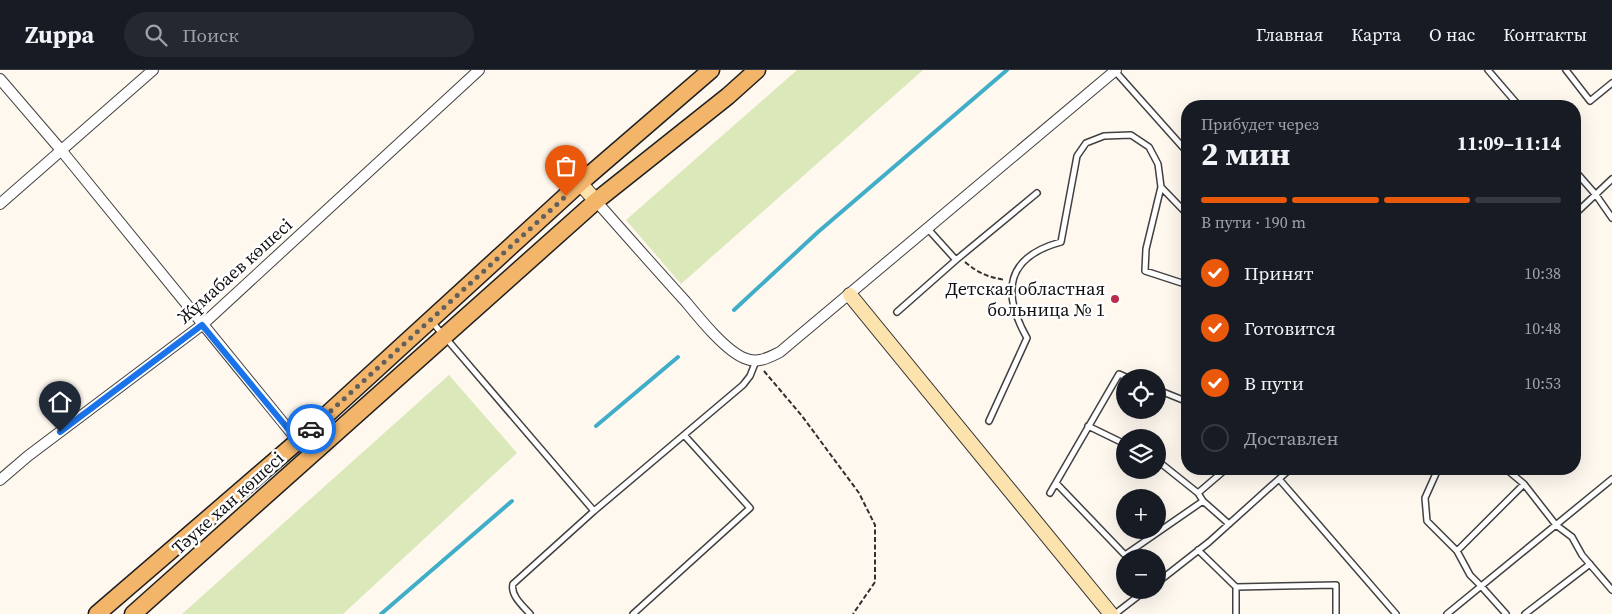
<!DOCTYPE html>
<html lang="ru">
<meta charset="utf-8">
<style>
:root{--surface:#171b24;--page:#242831;--text:#f1f3f6;--muted:#9ea1a6;--line:#363941;--accent:#ea580c}
body{margin:0;font-family:"Source Serif 4",serif;background:var(--page);color:var(--text);height:100vh;display:flex;flex-direction:column;font-size:19px;white-space:nowrap}
*{box-sizing:border-box;margin:0}
p{font-size:16px;color:var(--muted)}
.icon{flex:none;width:28px;height:28px;fill:none;stroke:currentColor;stroke-width:2;stroke-linecap:round;stroke-linejoin:round}
.map{position:relative;flex:1;overflow:hidden}
.sheet{position:absolute;left:1181px;top:30px;width:400px;height:375px;display:flex;flex-direction:column;background:var(--surface);border-radius:20px;box-shadow:0 5px 20px #0002}
.sheet>*{flex:none}
.buttons{position:absolute;left:1116px;top:299px;display:grid;gap:10px}
.buttons a{display:grid;place-items:center;width:50px;height:50px;border-radius:50%;background:var(--surface);box-shadow:0 5px 20px #0002;font-size:25px}
.pin{position:absolute;display:grid;place-items:center;width:42px;height:42px;color:#fff;margin:-51px -21px;border-radius:50% 50% 50% 0;rotate:-45deg;box-shadow:0 0 5px #0007}
.pin .icon{rotate:45deg}
.courier{position:absolute;display:grid;place-items:center;width:50px;height:50px;margin:-25px;border:4px solid #1a73e8;border-radius:50%;background:#fff;color:#222;box-shadow:0 1px 6px #0007}
.headline em{font-style:normal;font-weight:700}
.headline div{display:flex;flex-direction:column-reverse}
.headline{display:flex;align-items:center;justify-content:space-between;height:85px;padding:0 20px}
h1{font-size:32px;font-weight:700;line-height:38px}
.bar{display:grid;grid-template-columns:repeat(4,1fr);gap:8px 5px;align-content:center;height:60px;padding:0 20px}
.bar i{height:6px;border-radius:4px;background:var(--line)}
.bar .current{background:var(--accent)}
.bar p{grid-column:span 4}
ol{padding:0 20px;list-style:none}
li{display:flex;align-items:center;gap:15px;height:55px}
li p{margin-inline-start:auto}
li .icon{padding:5px;border-radius:50%;background:var(--accent);color:#fff;stroke-width:4}
li:last-child{color:var(--muted)}
li i{width:28px;height:28px;border:2px solid var(--line);border-radius:50%}
header{display:flex;align-items:center;gap:30px;box-sizing:border-box;height:70px;padding:0 25px;background:var(--surface);border-bottom:1px solid var(--line)}
header strong{font-size:24px}
nav{display:flex;gap:28px;margin-inline-start:auto;font-size:18px}
.search{width:350px;height:45px;background:var(--page);display:flex;align-items:center;gap:12px;box-sizing:border-box;padding:0 18px;border-radius:28px;color:var(--muted);font-size:19px}
.map>svg:first-child{display:block}
.green{fill:#dbe8ba}
.lines{fill:none;stroke-linecap:round;stroke-linejoin:round}
.stream{stroke:#40aec8;stroke-width:4}
.lane-casing{stroke:#414141;stroke-width:8}
.street-casing{stroke:#414141;stroke-width:12}
.secondary-casing{stroke:#303030;stroke-width:16}
.primary-casing{stroke:#1f1f1f;stroke-width:19}
.path{stroke:#303030;stroke-width:2;stroke-dasharray:5 2.5;stroke-linecap:butt}
.lane{stroke:#fff;stroke-width:5}
.street{stroke:#fff;stroke-width:10}
.secondary{stroke:#fce3ad;stroke-width:14}
.primary{stroke:#f3b56a;stroke-width:16}
.done{stroke:#62605d;stroke-width:5;stroke-dasharray:0 9}
.route{stroke:#1a73e8;stroke-width:6}
.poi-dot{fill:#b92b4f;stroke:#fff;stroke-width:2}
.labels{text-anchor:middle;stroke-width:5;stroke-linejoin:round;paint-order:stroke}
.street-label{font-size:18px;fill:#0e0e0e;stroke:#fff}
.poi-label{font-size:18px;fill:#0e0e0e;stroke:#fff;text-anchor:end}
</style>
<header>
<strong>Zuppa</strong>
<div class="search"><svg class="icon" aria-label="search" viewBox="0 0 24 24"><circle cx="10" cy="10" r="6"/><path d="M15 15l6 6"/></svg>Поиск</div>
<nav><a>Главная</a><a>Карта</a><a>О нас</a><a>Контакты</a></nav>
</header>
<div class="map">
<svg width="1612" height="544" viewBox="0 0 1612 544">
<rect width="100%" height="100%" fill="#fef8ef"/>
<path class="green" d="M797,0h126l-242,214 -55,-64z
M449,305l68,78 -174,161h-161z"/>
<g class="lines">
<path class="stream" d="M734,240l84,-78 189,-162
M596,356l82,-69
M381,544l131,-113"/>
<g class="lane-casing">
<path id="lane" d="M1488,0l31,36
M1566,0l24,31 22,-18
M1115,1l73,82
M1575,101l21,24 16,23
M1161,117l27,28
M1575,144l37,-35
M956,190l81,-67
M897,242l59,-52 -28,-31
M432,252l162,189 149,-126 7,-9 6,-15
M1158,320l30,12
M989,351l38,-83c-26,-46 -21,-81 34,-96l16,-86 9,-13 18,-7 27,-1 18,12 9,17 3,23 -15,62 -1,22 43,14
M1088,356l37,18
M1158,391l40,32
M1226,399l-28,24 5,8 26,23
M1438,399l-13,29 2,23 30,30 13,24 11,11 25,28
M1506,399l18,15 32,41 16,12 10,18 30,35
M1279,409l117,135
M1056,413l69,72 78,-54
M1050,423l69,-119 9,4
M1198,480l38,37 100,-2v29
M1457,481l67,-67
M1158,512l51,-40 81,-73
M530,544c-7,-8 -20,-19 -17,-30l81,-73
M633,544l117,-106 -66,-73
M1115,544l31,-24
M1236,544v-27
M1447,544l165,-135
M1525,544l65,-50"/>
</g>
<g class="street-casing">
<path id="street" d="M0,9l61,71 237,291
M596,131c30,34 60,68 90,101 14,17 39,48 58,56 13,6 24,0 36,-6l336,-282
M0,134l153,-134
M0,410l28,-24 174,-131 277,-255"/>
</g>
<g class="secondary-casing">
<path id="secondary" d="M580,113l16,18
M850,225l261,319"/>
</g>
<g class="primary-casing">
<path id="primary" d="M97,544l201,-173 282,-258 131,-113
M133,544l463,-413 132,-105 29,-26"/>
</g>
<path class="path" d="M965,192c13,11 23,15 40,18
M764,301l38,45 57,77 16,32v57l-22,32"/>
<use href="#lane" class="lane"/>
<use href="#street" class="street"/>
<use href="#secondary" class="secondary"/>
<use href="#primary" class="primary"/>
</g>
<g class="lines">
<path class="done" d="M311,359l255,-233"/>
<path class="route" d="M60,362l142,-107 96,116 13,-12"/>
</g>
<circle class="poi-dot" cx="1115" cy="229" r="5"/>
<g class="labels">
<g class="street-label">
<text transform="translate(235 201) rotate(-42)" y="6">Жұмабаев көшесі</text>
<text transform="translate(228 433) rotate(-42)" y="6">Тәуке хан көшесі</text>
</g>
<g class="poi-label">
<text x="1105" y="225">Детская областная<tspan x="1105" dy="21">больница № 1</tspan></text>
</g>
</g>
</svg>
<div class="buttons">
<a><svg class="icon" aria-label="locate" viewBox="0 0 24 24"><circle cx="12" cy="12" r="6"/><path d="M12 2v4M12 18v4M2 12h4M18 12h4"/></svg></a>
<a><svg class="icon" aria-label="layers" viewBox="0 0 24 24"><path d="M12 4l9 5-9 5-9-5zM3 14l9 5 9-5"/></svg></a>
<a>+</a>
<a>−</a>
</div>
<div class="pin" style="left:566px;top:126px;background:#ea580c"><svg class="icon" aria-label="bag" viewBox="0 0 24 24"><path d="M5 8h14l-1 12H6zM9 8a3 3 0 0 1 6 0"/></svg></div>
<div class="pin" style="left:60px;top:362px;background:#1f2937"><svg class="icon" aria-label="home" viewBox="0 0 24 24"><path d="M3 11l9-7 9 7M6 9v11h12V9"/></svg></div>
<div class="courier" style="left:311px;top:359px"><svg class="icon" aria-label="car" viewBox="0 0 24 24"><path d="M5 17H2v-5l4-1 3-4h7l3 4 3 1v5h-3M9 17h6M6 11h13"/><circle cx="7" cy="17" r="2"/><circle cx="17" cy="17" r="2"/></svg></div>
<section class="sheet">
<div class="headline"><div><h1>2 мин</h1><p>Прибудет через</p></div><em>11:09–11:14</em></div>
<div class="bar"><i class="current"></i><i class="current"></i><i class="current"></i><i></i><p>В пути · 190 m</p></div>
<ol>
<li><svg class="icon" aria-label="check" viewBox="0 0 24 24"><path d="M5 12l5 5 9-10"/></svg>Принят<p>10:38</p></li>
<li><svg class="icon" aria-label="check" viewBox="0 0 24 24"><path d="M5 12l5 5 9-10"/></svg>Готовится<p>10:48</p></li>
<li><svg class="icon" aria-label="check" viewBox="0 0 24 24"><path d="M5 12l5 5 9-10"/></svg>В пути<p>10:53</p></li>
<li><i></i>Доставлен</li>
</ol>
</section>
</div>
